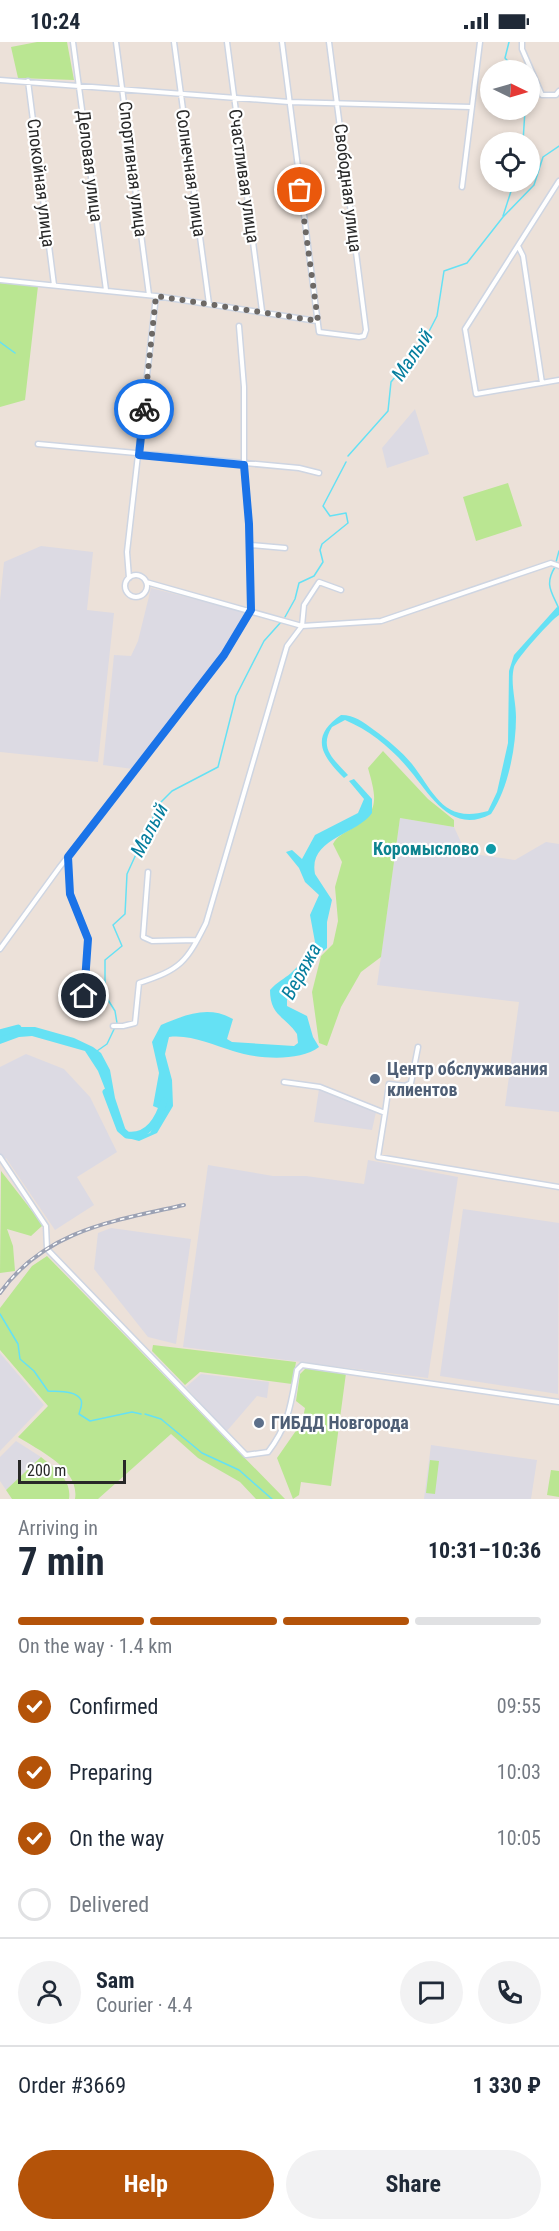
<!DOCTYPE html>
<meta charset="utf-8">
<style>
:root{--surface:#fff;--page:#f2f2f3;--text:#1f2937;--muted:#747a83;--line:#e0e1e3;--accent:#b45309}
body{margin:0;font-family:"Roboto Condensed",sans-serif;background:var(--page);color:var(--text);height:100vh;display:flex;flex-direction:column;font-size:22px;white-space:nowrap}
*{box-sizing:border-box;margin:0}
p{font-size:20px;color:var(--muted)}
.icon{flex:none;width:33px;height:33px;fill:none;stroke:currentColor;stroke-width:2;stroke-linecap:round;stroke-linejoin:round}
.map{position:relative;height:1457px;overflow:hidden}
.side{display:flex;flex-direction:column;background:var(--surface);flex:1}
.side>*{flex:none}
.needle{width:39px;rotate:95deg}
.fabs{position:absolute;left:480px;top:18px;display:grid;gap:12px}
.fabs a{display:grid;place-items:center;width:60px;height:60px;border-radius:50%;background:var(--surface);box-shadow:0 3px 9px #0003;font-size:30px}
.scale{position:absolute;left:18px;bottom:15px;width:108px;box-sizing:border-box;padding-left:6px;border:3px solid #282828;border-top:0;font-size:16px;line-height:21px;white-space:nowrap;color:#282828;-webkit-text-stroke:4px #fff;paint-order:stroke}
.pin{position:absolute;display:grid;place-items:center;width:51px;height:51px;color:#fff;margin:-26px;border:3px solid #fff;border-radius:50%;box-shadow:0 2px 6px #0007}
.courier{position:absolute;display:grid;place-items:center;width:60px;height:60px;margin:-30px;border:4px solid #1a73e8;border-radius:50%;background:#fff;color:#222;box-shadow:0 2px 8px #0007}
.headline em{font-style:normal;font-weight:700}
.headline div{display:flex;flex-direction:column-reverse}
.headline{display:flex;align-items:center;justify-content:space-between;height:102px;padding:0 18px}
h1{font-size:39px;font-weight:700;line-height:45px}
.bar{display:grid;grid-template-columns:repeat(4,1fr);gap:9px 6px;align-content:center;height:72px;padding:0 18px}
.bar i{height:8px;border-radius:4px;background:var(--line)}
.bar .on{background:var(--accent)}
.bar p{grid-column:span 4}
.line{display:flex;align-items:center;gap:15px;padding:0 18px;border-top:2px solid var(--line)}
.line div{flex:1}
.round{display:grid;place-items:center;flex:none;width:63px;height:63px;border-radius:32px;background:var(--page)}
ol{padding:0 18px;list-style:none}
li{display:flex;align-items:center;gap:18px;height:66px}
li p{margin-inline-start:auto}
li .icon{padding:6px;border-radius:50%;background:var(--accent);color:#fff;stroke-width:4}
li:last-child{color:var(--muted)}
li i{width:33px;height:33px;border:3px solid var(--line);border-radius:50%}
.primary-button{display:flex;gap:12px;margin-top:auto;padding:12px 18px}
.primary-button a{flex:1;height:69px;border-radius:36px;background:var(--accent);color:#fff;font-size:24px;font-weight:700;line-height:69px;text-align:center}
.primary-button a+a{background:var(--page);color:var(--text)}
.status{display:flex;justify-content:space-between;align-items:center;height:42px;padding:0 30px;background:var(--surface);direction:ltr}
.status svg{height:16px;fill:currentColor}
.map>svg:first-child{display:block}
.industrial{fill:#dcdae3}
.green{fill:#bae692}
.water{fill:#65e1f4}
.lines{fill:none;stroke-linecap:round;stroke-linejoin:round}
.stream{stroke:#65e1f4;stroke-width:1.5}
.river{stroke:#65e1f4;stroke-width:7}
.minor-casing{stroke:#ced5e2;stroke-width:7}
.minor{stroke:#fff;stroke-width:4}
.rail-casing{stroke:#9ca2b4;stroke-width:4}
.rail{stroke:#fff;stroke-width:1.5;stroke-dasharray:4.5;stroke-linecap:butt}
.done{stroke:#6d6966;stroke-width:6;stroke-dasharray:0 10.8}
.route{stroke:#1a73e8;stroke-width:8}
.culture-dot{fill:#0f9aa8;stroke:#fff;stroke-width:2}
.service-dot{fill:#5c6f8a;stroke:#fff;stroke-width:2}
.labels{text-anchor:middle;stroke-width:4.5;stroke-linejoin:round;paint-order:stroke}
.street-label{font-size:18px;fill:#282828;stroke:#fff}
.culture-label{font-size:18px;font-weight:bold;fill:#0d838f;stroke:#fff;text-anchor:end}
.service-label{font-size:18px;font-weight:bold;fill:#4e5e75;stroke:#fff;text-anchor:start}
.water-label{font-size:20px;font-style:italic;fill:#067e9e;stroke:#fff}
</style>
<div class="status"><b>10:24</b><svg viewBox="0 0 49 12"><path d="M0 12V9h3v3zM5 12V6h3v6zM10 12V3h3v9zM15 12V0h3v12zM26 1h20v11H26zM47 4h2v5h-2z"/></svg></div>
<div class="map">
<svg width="559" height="1457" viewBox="0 0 559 1457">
<rect width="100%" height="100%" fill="#ece1d9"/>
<path class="industrial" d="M415,367l14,45 -42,14 -5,-20z
M41,504l52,6 -6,58 27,3 -16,149 -98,-10v-151l4,-39z
M151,546l94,24 -23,41 -89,116 -30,-4 11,-110 17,1 7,-15z
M400,776l54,9 12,26 49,7 31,-18 13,2v268l-54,-6 14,-104 -142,-17z
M26,1012l38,15 26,28 27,55 -40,25 17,28 -39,25 -49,-72 -6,4v-95z
M319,1047l57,23 -4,18 -58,-8z
M368,1118l90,17 -30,201 -245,-31 25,-182 65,11h33l58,8z
M463,1167l96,14 -1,171 -118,-18z
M111,1186l80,11 -15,105 -28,-7 -54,-68 4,-36z
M0,1311l44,52 -44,46z
M201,1332l68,8 -2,16 -10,-2 -31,36 -40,-45z
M16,1399l25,16 -35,33 -6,-9v-24z
M431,1403l106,15 -6,39h-107z"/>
<path class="green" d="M37,0h30l7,38 -56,-2 -7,-31z
M0,241l38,3 -13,114 -25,7z
M508,441l14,43 -46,15 -13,-44z
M383,709l45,48 26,21v7l-54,-9 -19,139 -20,15 -20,35 -14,39 -8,-3 -7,-51 9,-36 12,-12 5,-23 -3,-34 7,-25 -9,-18c4,-8 10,-10 18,-15 30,-17 25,-32 17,-61z
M1,1129l42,54 -12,11 -24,-7 6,17 2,25 -15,2z
M47,1214l238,243h-29l-16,-17 -42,-24 -27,-24 -73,65h-23c5,-30 -35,-48 -57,-62l30,-31 -48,-56v-42l32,-42z
M153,1303l143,17 -4,22 -92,-12 -15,13 -33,-34z
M307,1325l39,6 -15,113 -30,-4 -2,13 -6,4 -16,-41 25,-36 3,-14 -9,-7 4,-27z
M41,1415c14,12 31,22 28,42h-57l-6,-9z
M430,1418l9,1 -4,33 -9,-1z
M551,1428l8,1v26l-12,-2z"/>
<path class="water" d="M557,565l2,1v7c-7,4 -43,44 -45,52 -4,16 2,34 2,50 0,31 -8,72 -25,97 -41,22 -62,-22 -84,-47 -16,-19 -38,-37 -62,-47l-13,7c-14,22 3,33 16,48l-4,3c-22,-22 -35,-41 -3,-63 14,0 22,7 33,15 14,10 27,21 38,34 22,28 31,60 76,47l9,-19 11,-49 1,-72 5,-16z
M354,737l18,20v14c-15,22 -64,25 -57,61l17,26 -5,22v26l-12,9 -28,43v6l20,10 6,21 6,10c-20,15 -62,12 -86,4 -20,-6 -43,-17 -64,-14l-4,17 7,26 1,26 -16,27 -18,8 -15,-4 -26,-66 -13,-20 -53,-15 -13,1 -19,7v-11l16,-6h19l39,11 19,9 8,6 9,17 5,28 12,36 8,3 15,-4 13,-23 -10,-4 6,-33 -7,-31 9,-17c24,-10 47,-20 72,-6l-6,20 5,3 62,4 4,-3 -1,-9c-12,-18 -27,-18 -27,-44 7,-8 14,-11 21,-17 10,-9 17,-20 24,-31l-5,-27 9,-20 -14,-13 -6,-14 -13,-16 6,-2 10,9 13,-24 43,-22 6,-14 -15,-18z"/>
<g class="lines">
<path class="stream" d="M509,0l-4,16 11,12
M523,100l2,-32
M503,174l11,-34
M0,300l15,11
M348,414l40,-45 3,-29 32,-39 14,-27 7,-45 23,-8 36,-46 31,-32 9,-28 16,-11
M556,520l3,-11
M555,525c-11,18 -3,25 4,42
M285,575l10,-18 4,-16 15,-7 9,-14 -3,-12 2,-6 26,-21 -2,-10 -16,3 -7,-10 23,-44
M97,1009l10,-7 10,-21 -2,-12 -10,-16v-35l17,-14 -9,-21 12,-11 2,-40 32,-70 13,-13 46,-24 18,-71 28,-55 17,-19
M0,1272l18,30 2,15 14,12 14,20c9,1 28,-1 33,9 2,4 -1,10 -2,14l11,7 42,-9 9,2
M145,1372l16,5 41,34 37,17 33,29"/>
<path class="river" d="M0,991l18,-5
M106,1050l14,37 7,6c21,3 32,-16 37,-34"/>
<g class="minor-casing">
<path id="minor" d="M73,0l33,248
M116,0l33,253
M174,0l35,262
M227,0l35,269
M282,0l37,290 40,5 5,-1 2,-6 -37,-288
M522,0v7l20,46h14l3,-4
M0,38l289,22 182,5
M28,39l26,204
M559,139l-94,148 11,65 83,-14
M462,145l18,-145
M518,204l5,10 19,127
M0,238l156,16 161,25
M38,402l261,24 20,5
M250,503l35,3
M125 544a11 11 0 1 1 22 0a11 11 0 1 1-22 0Z
M129,536l-2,-26 29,-256
M146,540l156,44 79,-5 170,-58 8,3
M68,816l2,36 18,45 -4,57
M148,830l-5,65 9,4 45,-1
M0,907l59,-81 165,-213 27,-45 -2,-86 -5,-59v-78l-5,-61
M113,984h10l12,-3 4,-40c42,-14 47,-20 67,-60l81,-277 15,-20 2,-21 15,-23 22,8
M284,1040l36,5 65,26 -7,44 181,30
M385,1071l4,-29 16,2 6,-3 7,-36
M0,1115l46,69 1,23 199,206 22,-3c21,-27 23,-49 29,-82l5,-5 257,37"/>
</g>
<use href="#minor" class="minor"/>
<g class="rail-casing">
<path id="rail" d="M0,1251c45,-63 113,-72 184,-88"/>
</g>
<use href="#rail" class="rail"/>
</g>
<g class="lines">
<path class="done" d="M144,367l12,-113 162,25 -18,-131"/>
<path class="route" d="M84,954l4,-57 -18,-45 -2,-37 156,-202 27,-45 -2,-86 -5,-59 -105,-10 5,-46"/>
</g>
<circle class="culture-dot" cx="491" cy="807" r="6"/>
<g class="service-dot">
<circle cx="375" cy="1037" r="6"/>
<circle cx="259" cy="1381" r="6"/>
</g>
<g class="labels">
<g class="street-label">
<text transform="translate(90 124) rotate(83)" y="6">Деловая улица</text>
<text transform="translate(133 127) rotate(83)" y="6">Спортивная улица</text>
<text transform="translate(191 131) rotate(82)" y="6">Солнечная улица</text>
<text transform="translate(244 134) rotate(82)" y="6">Счастливая улица</text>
<text transform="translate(41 141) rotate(83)" y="6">Спокойная улица</text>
<text transform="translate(348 146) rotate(83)" y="6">Свободная улица</text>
</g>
<g class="culture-label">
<text x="479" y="813">Коромыслово</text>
</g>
<g class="service-label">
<text x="387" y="1033">Центр обслуживания<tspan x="387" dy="21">клиентов</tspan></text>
<text x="271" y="1387">ГИБДД Новгорода</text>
</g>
<g class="water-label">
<text transform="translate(412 313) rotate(-56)" y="7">Малый</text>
<text transform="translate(149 788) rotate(-62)" y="7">Малый</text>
<text transform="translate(301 929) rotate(-61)" y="7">Веряжа</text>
</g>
</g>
</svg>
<div class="fabs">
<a><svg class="needle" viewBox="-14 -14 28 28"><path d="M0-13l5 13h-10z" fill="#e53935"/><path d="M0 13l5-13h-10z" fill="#747a83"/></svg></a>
<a><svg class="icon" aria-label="locate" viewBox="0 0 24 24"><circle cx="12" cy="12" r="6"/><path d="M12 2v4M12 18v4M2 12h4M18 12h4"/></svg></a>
</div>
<div class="scale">200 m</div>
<div class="pin" style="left:300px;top:148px;background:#ea580c"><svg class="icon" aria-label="bag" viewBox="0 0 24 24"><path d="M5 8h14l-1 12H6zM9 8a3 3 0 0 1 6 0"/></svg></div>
<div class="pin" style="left:84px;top:954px;background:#1f2937"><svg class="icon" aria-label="home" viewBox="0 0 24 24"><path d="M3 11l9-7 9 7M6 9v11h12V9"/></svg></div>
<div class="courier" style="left:144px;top:367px"><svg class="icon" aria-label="bike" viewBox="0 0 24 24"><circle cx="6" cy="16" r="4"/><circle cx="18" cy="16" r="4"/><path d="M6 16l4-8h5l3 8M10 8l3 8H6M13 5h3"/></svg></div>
</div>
<section class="side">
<div class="headline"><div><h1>7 min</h1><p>Arriving in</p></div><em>10:31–10:36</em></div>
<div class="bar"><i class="on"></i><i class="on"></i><i class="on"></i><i></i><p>On the way · 1.4 km</p></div>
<ol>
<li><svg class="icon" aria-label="check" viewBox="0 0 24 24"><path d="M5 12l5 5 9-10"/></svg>Confirmed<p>09:55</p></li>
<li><svg class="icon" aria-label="check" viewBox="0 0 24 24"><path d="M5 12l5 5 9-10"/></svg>Preparing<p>10:03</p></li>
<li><svg class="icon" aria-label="check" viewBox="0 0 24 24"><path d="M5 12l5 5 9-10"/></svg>On the way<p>10:05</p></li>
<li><i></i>Delivered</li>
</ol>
<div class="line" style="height:108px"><a class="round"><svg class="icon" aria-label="person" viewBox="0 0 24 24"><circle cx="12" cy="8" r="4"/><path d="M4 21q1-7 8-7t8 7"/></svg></a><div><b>Sam</b><p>Courier · 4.4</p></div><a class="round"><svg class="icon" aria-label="chat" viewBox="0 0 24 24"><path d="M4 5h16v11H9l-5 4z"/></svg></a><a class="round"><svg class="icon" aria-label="phone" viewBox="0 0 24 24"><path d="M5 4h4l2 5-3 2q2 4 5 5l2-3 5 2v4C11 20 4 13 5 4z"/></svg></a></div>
<div class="line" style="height:78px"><div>Order #3669</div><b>1 330 ₽</b></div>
<div class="primary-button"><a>Help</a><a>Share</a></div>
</section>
